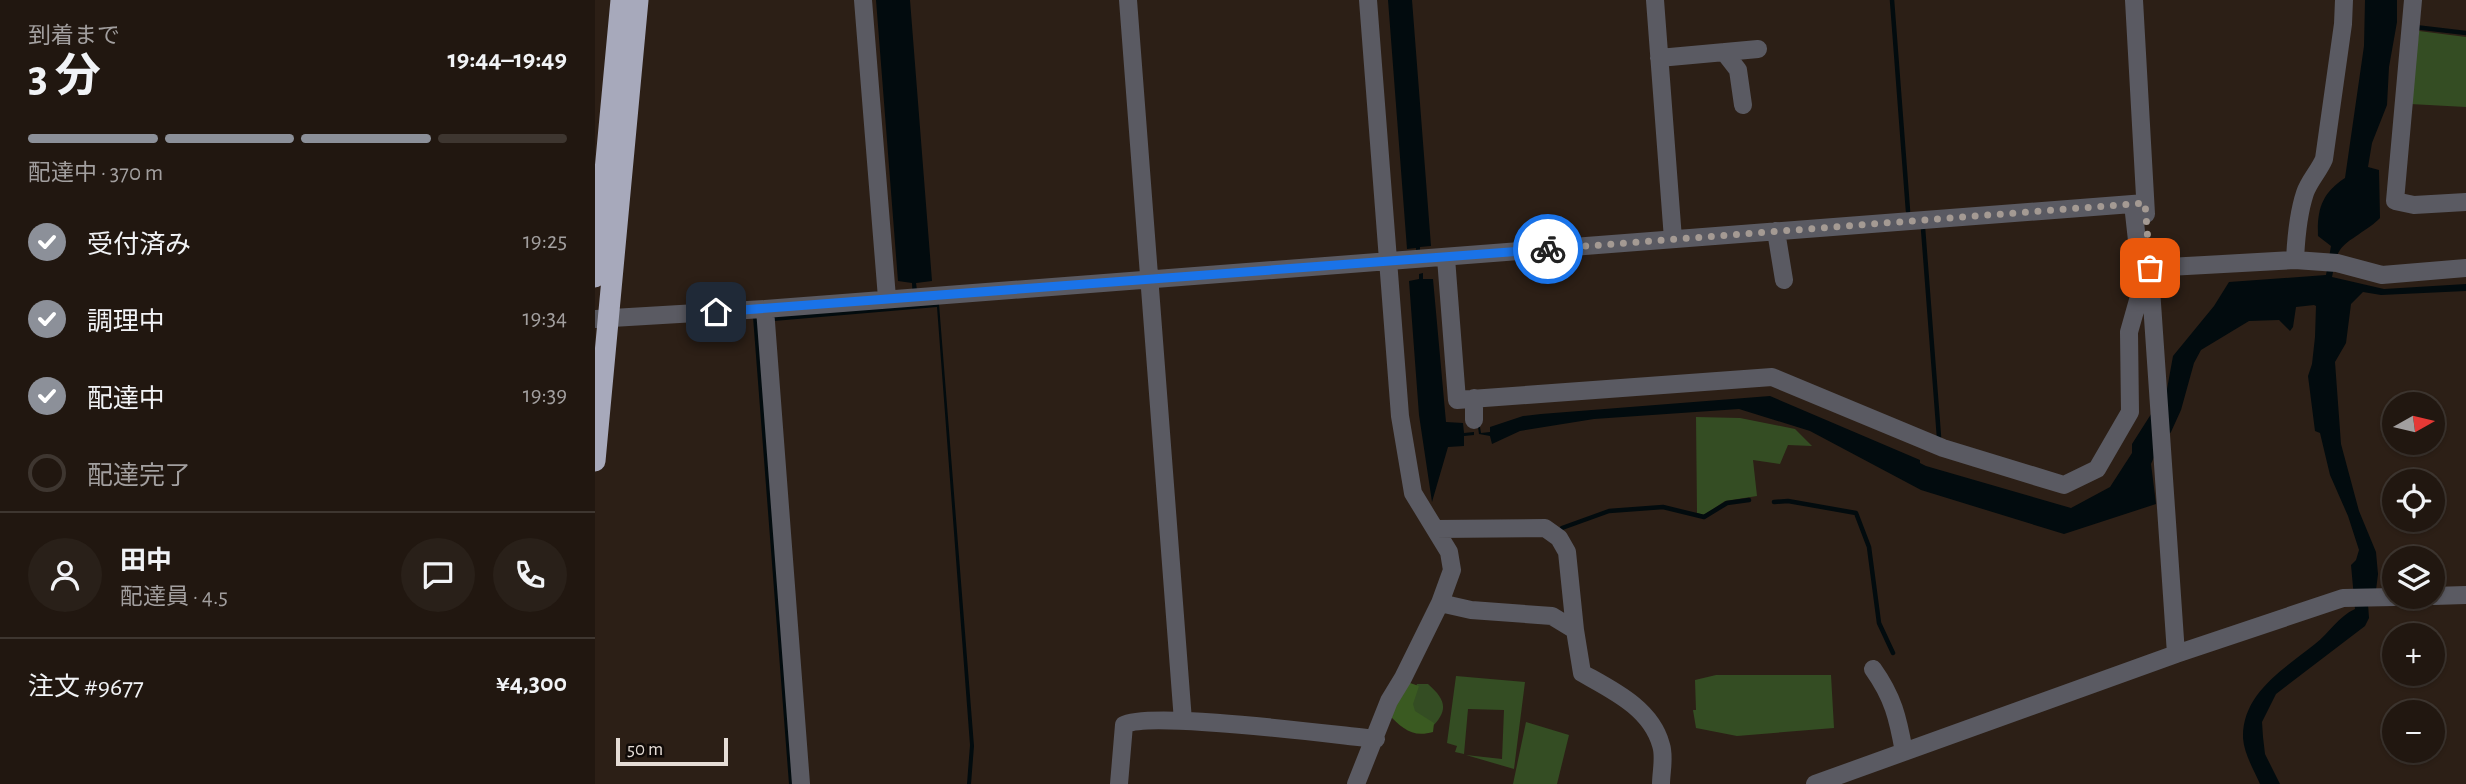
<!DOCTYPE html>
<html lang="ja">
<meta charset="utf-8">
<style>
:root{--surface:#211710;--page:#292019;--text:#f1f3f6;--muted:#a29f9f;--line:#3e3630;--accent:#8c9099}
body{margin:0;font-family:"Alegreya Sans","Noto Sans JP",sans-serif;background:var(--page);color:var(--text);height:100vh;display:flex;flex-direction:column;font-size:26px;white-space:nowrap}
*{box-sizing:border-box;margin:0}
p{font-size:23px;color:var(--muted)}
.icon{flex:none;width:38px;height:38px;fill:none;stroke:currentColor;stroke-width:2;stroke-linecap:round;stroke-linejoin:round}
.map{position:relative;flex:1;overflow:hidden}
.sheet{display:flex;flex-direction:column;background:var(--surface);width:595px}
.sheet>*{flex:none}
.needle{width:46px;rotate:82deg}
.fabs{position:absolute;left:1787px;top:392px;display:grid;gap:14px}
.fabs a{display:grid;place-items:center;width:63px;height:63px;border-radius:50%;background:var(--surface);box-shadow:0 2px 5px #0004,0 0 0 2px var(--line);font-size:35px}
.scale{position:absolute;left:21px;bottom:18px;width:112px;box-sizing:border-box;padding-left:7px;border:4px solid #e5dcd6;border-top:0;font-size:19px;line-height:24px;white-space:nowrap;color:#e5dcd6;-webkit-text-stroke:5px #100a07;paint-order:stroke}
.pin{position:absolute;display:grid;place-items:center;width:60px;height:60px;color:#fff;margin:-30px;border-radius:14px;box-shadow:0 4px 10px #0006}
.courier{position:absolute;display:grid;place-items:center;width:70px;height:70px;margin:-35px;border:5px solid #1a73e8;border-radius:50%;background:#fff;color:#222;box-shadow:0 2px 9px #0007}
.overview em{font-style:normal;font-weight:700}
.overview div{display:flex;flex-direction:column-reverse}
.overview{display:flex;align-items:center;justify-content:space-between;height:119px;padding:0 28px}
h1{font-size:46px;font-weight:700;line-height:52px}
.bar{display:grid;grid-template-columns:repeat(4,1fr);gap:10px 7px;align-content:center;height:84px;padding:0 28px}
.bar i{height:9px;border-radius:5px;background:var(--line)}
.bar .selected{background:var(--accent)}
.bar p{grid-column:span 4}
.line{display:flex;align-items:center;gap:18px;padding:0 28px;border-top:2px solid var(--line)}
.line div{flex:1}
.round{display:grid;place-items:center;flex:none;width:74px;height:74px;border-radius:37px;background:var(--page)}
ol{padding:0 28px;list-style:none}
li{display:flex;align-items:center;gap:21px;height:77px}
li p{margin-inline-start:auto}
li .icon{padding:7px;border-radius:50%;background:var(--accent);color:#fff;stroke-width:4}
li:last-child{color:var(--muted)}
li i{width:38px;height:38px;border:4px solid var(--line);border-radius:50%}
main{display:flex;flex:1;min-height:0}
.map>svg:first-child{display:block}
.green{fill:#344d23}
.forest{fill:#3a5a21}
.water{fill:#020b0e}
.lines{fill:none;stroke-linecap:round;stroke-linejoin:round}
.stream{stroke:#020b0e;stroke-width:4.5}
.minor{stroke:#5a5a62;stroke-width:18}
.highway{stroke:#a7a9bb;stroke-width:21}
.done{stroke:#a49a93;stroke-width:7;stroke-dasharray:0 12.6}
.route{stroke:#1a73e8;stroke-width:9}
</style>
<main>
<section class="sheet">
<div class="overview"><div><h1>3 分</h1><p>到着まで</p></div><em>19:44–19:49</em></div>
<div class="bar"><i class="selected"></i><i class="selected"></i><i class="selected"></i><i></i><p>配達中 · 370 m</p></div>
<ol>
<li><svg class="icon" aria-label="check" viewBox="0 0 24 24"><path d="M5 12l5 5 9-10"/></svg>受付済み<p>19:25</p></li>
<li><svg class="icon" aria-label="check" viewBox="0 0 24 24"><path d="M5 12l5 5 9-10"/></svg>調理中<p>19:34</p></li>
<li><svg class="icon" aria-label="check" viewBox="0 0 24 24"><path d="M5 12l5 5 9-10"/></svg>配達中<p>19:39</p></li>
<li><i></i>配達完了</li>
</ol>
<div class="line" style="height:126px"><a class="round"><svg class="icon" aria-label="person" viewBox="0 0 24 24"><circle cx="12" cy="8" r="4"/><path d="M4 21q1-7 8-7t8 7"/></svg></a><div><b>田中</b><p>配達員 · 4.5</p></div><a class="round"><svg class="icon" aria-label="chat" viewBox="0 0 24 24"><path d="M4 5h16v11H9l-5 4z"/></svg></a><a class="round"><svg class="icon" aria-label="phone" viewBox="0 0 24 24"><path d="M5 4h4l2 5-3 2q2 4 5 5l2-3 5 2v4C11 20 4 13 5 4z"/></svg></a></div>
<div class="line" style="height:91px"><div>注文 #9677</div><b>¥4,300</b></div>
</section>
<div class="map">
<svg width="1871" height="784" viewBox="0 0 1871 784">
<rect width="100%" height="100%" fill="#2c1f16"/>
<path class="green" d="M1824,31l47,6v70l-56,-3z
M1101,417l44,1 55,11 17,17 -24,-1 -8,19 -27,-4 4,36 -32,5 -21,14 -7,-2z
M1121,675h115l3,53 -97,8 -41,-8 -3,-18h3l-1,-30z
M861,676l69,6 -11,87 -48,-14 36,4 2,-49 -36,-1 -4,45 -9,-2 2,-6 -10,-3z
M822,684h11c18,16 21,26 3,44l-19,-14 -2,-12z
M931,722l43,13 -12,49h-44z"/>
<path class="forest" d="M809,681l15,5 -6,18 2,7 19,12 -1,9c-21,6 -31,-4 -45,-18z"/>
<path class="water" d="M281,0h34l22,281 -16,2 3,22 20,-1 35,442 -3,38h-4l3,-39 -33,-438 -163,14v-5l139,-12 -1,-21 -14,-2z
M793,0h24l19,246 -11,1v4l-4,1v-4l-9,1z
M1770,0h32v22l-8,45 -2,38 -15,38 -4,24 11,3 1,48c-10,11 -34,22 -40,32 -5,7 -6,19 -8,27l52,12 82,-5v7l-85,4 -18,-3 -12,12 -5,39 -11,19 6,82 18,67 17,41 2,22 -2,16 -8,14 1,14 -4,8 -89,68 -14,28 1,15 2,17 15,30h-20c-6,-14 -16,-30 -17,-46 -1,-45 41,-69 72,-94 14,-11 24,-28 40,-35l-4,-44 5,-5 3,-10 -11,-34 -18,-41 -10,-42 -5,-2 -7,-55 4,-12 3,-27 1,-31 -2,-1 -18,2 -3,20 -3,4 -11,-11 -30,1 -48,29 -7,13 -13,47 -10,22 -13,16 -7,16 5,40 -92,30 -143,-44 -111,-59 -71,-22 -145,10 -74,12 -28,13 -2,-8 -11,-2 -1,-7h2l1,6 9,-1v-5l33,-11 18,-2 229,-18 150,64v3l6,3 145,42 39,-21 22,-34v-9l35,-55 6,-33 41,-50 15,-24 97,-7 5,-29 -13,-10c-1,-27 4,-43 27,-58l19,-132z
M828,273v6h10l13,143 17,1 1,10 10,-1v3l-10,1v10l-16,1 -16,55 -13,-87 -10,-134 10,-2v-5z
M163,316l35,468h-4l-36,-467z"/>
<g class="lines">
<path class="stream" d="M1297,0l16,211
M1820,27l51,6
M1328,228l16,209
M1179,502l14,-1 68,12 13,34 10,76 14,30
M967,528l47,-17 54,-4 41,10 23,-14 22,-3"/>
<path class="minor" d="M268,0l24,298
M533,0l55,721
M1060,0l18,239
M1539,0l12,214
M1818,0l-18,201 19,4 52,-3
M1129,52l14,18 5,35
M1064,58l99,-9
M1181,231l8,49
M851,258l11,142 315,-23 171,71 121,37 33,-16 33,-57 -1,-80 13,-46 -9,-82
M1700,260c1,-22 3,-46 10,-67 4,-12 14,-22 19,-34l19,-135 1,-24
M1555,268l145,-8 42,3 45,12 84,-7
M1555,274l26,380
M170,309l36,475
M0,319l170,-10 1380,-106
M879,398v22
M840,529l110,-1 14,10 8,14 8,78
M1838,596l33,-1
M845,603l31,7 81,6 23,14 7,43c30,17 69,35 79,72 4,12 0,27 0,39
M1278,669c20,28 25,49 31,83
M524,784l5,-59c24,-15 211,10 252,14
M761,784l33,-83 14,-23 37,-75 12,-33 -3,-18 -36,-59 -13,-77 -32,-416
M1220,784l361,-130 167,-56 51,-1"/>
<path class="highway" d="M0,277l26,-277
M0,461l43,-461"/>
</g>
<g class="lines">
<path class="done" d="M953,249l597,-46 5,65"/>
<path class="route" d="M121,312l832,-63"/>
</g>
</svg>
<div class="fabs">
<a><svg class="needle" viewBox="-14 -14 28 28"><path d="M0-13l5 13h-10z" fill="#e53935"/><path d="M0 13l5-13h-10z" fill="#a29f9f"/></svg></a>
<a><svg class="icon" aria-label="locate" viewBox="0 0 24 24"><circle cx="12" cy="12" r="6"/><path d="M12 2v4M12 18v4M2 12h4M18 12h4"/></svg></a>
<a><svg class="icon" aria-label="layers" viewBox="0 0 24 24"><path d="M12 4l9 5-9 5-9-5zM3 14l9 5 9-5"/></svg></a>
<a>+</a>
<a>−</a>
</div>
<div class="scale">50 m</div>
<div class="pin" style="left:1555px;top:268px;background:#ea580c"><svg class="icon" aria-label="bag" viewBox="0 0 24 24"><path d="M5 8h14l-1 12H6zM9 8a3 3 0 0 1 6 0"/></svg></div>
<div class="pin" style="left:121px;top:312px;background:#1f2937"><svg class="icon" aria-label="home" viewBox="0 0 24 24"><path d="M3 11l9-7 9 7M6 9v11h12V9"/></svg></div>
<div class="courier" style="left:953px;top:249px"><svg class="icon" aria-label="bike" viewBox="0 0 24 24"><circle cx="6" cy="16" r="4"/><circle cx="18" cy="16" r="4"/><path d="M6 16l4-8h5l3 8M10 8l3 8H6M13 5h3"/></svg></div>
</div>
</main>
